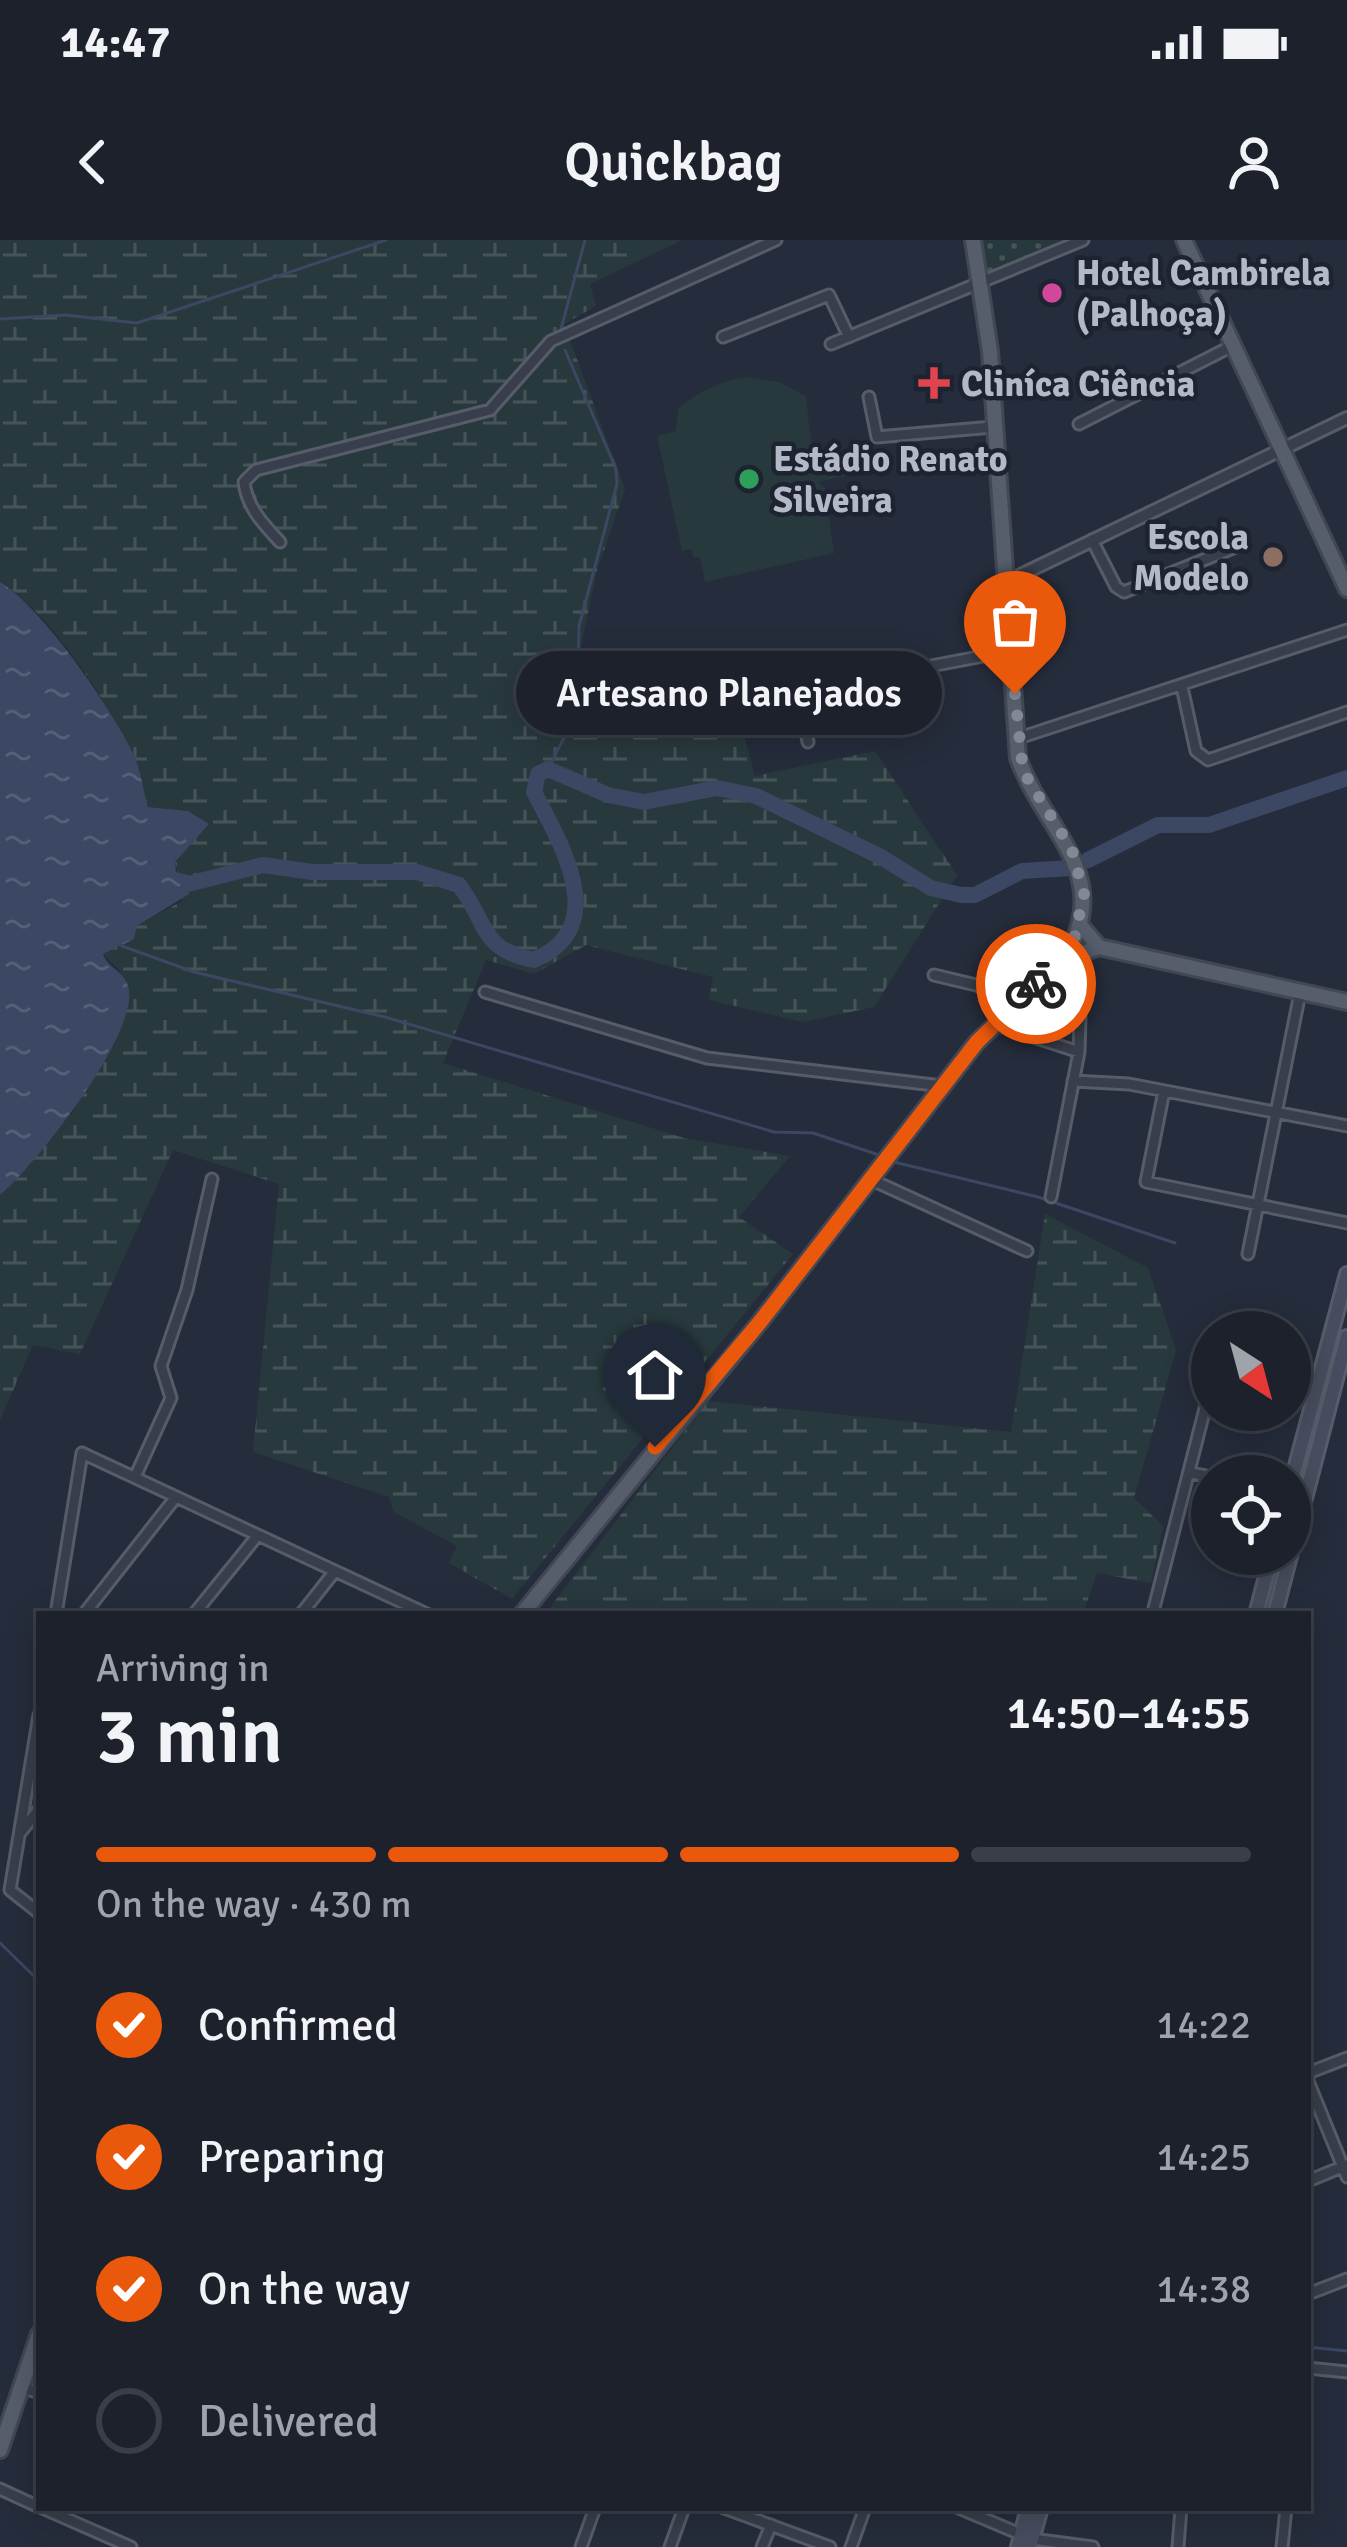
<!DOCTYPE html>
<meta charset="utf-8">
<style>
:root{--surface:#1c212c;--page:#252934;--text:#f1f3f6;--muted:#a0a3a9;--line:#3a3e48;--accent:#ea580c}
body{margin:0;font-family:Signika,sans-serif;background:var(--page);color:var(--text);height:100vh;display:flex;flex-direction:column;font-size:45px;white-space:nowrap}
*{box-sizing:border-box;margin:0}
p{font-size:39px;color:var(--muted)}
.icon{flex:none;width:66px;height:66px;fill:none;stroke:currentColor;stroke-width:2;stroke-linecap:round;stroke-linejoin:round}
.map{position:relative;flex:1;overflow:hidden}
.details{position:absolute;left:36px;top:1371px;width:1275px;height:900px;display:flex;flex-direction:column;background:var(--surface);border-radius:0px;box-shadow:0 6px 30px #0003,0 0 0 3px var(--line)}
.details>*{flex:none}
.needle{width:78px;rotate:144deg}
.tools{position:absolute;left:1191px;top:1071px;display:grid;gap:24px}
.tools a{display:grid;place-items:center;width:120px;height:120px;border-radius:50%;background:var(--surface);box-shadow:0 6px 30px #0003,0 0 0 3px var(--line);font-size:60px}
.pin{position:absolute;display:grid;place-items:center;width:102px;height:102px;color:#fff;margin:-123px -51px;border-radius:50% 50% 50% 0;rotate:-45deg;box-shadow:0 0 12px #0007}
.pin .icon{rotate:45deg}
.courier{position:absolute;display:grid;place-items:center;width:120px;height:120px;margin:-60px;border:9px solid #ea580c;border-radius:50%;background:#fff;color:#222;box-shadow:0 3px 15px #0007}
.bubble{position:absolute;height:84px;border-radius:42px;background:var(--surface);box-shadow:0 6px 30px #0003,0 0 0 3px var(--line);font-size:39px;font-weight:600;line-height:84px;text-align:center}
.overview em{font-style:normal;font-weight:600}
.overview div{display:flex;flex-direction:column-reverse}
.overview{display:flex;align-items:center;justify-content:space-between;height:204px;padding:0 60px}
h1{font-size:78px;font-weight:600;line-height:90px}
.bar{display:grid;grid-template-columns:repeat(4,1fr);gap:18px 12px;align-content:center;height:144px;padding:0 60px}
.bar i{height:15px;border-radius:9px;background:var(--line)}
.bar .current{background:var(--accent)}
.bar p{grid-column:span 4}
ol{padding:0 60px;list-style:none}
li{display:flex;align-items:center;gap:36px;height:132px}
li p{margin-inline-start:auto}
li .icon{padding:12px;border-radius:50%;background:var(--accent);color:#fff;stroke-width:4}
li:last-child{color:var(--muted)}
li i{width:66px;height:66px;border:6px solid var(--line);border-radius:50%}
.status{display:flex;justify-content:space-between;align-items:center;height:84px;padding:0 60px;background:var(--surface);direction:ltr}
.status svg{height:33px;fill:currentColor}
header{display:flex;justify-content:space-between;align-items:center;height:156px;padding:0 60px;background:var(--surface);font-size:54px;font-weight:600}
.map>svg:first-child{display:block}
.grass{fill:url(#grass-dots)}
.wetland{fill:url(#wetland-marsh)}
.pitch{fill:#28393d}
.water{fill:url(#water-ripples)}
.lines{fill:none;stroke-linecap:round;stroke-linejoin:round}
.stream{stroke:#3b4763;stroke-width:3}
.river{stroke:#3b4763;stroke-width:16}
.minor-casing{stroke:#565c69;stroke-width:15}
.tertiary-casing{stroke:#565c69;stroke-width:16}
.secondary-casing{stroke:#565c69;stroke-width:18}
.primary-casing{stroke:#414754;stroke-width:20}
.minor{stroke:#383e4b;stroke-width:9}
.tertiary{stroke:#383e4b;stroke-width:10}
.secondary{stroke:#474d5e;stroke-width:12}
.primary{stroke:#565d6b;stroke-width:14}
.done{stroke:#828896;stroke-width:12;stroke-dasharray:0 21.6}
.route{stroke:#ea580c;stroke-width:15}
.hotel-dot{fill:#d1479c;stroke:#1d2330;stroke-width:4.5}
.health-dot{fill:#e0444e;stroke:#1d2330;stroke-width:4.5}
.leisure-dot{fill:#2e9e5b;stroke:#1d2330;stroke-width:4.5}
.education-dot{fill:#8d6e63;stroke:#1d2330;stroke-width:4.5}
.labels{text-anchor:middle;stroke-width:9;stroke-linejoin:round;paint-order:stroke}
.poi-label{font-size:36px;font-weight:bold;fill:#b4b9c7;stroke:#1d2330;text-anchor:start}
</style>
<div class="status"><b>14:47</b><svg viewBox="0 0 49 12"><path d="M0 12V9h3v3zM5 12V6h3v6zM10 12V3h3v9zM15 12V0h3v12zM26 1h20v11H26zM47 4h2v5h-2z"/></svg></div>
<header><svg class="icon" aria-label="back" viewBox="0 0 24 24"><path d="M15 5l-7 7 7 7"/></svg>Quickbag<svg class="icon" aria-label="person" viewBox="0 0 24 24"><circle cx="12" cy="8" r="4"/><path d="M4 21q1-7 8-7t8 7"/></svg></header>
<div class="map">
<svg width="1347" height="2307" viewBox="0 0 1347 2307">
<defs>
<pattern id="grass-dots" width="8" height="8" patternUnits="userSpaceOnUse" patternTransform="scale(3)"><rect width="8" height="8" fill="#28393d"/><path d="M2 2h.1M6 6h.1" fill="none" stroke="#455458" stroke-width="1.8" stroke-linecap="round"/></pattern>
<pattern id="wetland-marsh" width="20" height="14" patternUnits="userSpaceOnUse" patternTransform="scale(3)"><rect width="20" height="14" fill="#28393d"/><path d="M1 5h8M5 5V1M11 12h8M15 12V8" fill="none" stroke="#455458"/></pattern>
<pattern id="water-ripples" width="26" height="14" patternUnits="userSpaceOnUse" patternTransform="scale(3)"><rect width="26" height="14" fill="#3b4763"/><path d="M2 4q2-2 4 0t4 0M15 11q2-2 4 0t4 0" fill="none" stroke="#555f78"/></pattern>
</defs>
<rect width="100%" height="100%" fill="#252c3b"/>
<path class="grass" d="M976,0h96l-85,36z
M1076,726l-4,73 -57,-15 -1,-4z"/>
<path class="wetland" d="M0,0h682l-92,44 6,22 -32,18 61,165 -29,85 -27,130 159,-26 27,98 120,-25 82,124 -83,132 -72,15 -93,-22 4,-23 -127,-32 -52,29 -48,-14 -43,103 241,75 106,18 -51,61 54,37 -281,345 -63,-36 8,-17 -63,-34 -5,-15 -136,-45 26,-268 -106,-34 -93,204 -47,-9 -33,75v-225l73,-83 48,-140 -18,-18 34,-28 45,-25 -7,-39 34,-38 -21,-13 -40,-4c-5,-17 -7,-38 -15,-54 -25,-50 -85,-143 -133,-171z
M1045,974l103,54 28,82 -42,148 29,28 -12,57 -54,-10 -14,41h-538l163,-213 303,31z"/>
<path class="pitch" d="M747,137l32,5 27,14 6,55 27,-7 6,32 -27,6 7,6 9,65 -129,29 -5,-25h-7l-2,-8 -9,2 -25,-115 19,-5 2,-22c21,-18 42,-28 69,-32z"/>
<path class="water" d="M0,342c41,24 112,127 133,171 8,17 10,37 15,54l40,4 21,13 -34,38 1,10 12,3 1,19 -52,32 -3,13 -31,15c5,15 23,17 26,36 7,47 -93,175 -129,205z"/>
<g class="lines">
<path class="stream" d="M0,79l65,-4 72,8 249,-83
M561,89l24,-89
M548,529l26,-51 14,-14 -10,-32 1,-46 38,-142 -1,-15 -51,-119
M122,706l72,26 191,45 389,115 39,1 63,21
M894,922l144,35 137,46
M0,1703l39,38
M1308,2107l39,4"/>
<path class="river" d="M1088,620l70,-35h51l138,-47
M188,644l75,-19 49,7h105l42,13c29,38 20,64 75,75 78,-33 27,-116 0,-168l4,-18 10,-5 60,26 36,7 73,-14 39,8 125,61 50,31 30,7h14l47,-24 49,-3"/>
<g class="minor-casing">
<path id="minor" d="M723,97l106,-42 20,42
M831,104l252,-104
M869,157l8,40 116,-10
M1079,184l155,-79
M1092,300l24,47 8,5 119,-48
M280,302c-17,-18 -33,-35 -36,-60l12,-12 234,-60 61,-69 225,-101
M1182,447l14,64 12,9 139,-48
M1019,498l328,-108
M808,502l-9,-47 14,-18 49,2 148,-28
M934,735l88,21
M485,752l222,66 235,28
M994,784l85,28
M1073,841l56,3 218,42
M1164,851l-18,91 201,41
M872,940l155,71
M1051,957l28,-145 3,-100
M1248,1014l52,-261
M1191,1233l21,4
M135,1237l36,-79 -10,-32 26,-76 25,-111
M1154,1368l58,-227
M56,1374l26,-161 345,161
M84,1374l92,-117
M194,1374l64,-79
M301,1374l34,-43
M39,1475l-29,175 29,23
M20,1593l19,-24
M1308,1833l39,-15
M1308,1841l39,96
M1308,1941l39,-16
M1308,2054l39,-15
M1308,2128l39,4
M21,2147l18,6
M0,2249l39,18
M42,2268l89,39
M724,2268l106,39
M959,2268l73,31 61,8
M581,2307l14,-39
M670,2307l14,-39
M762,2307l9,-22
M851,2307l14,-39
M1178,2307l3,-39
M1282,2307l4,-39"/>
</g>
<g class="tertiary-casing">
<path id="tertiary" d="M1004,343l343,-165"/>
</g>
<g class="secondary-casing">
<path id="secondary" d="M1290,1248l57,-214
M1256,1374l16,-60
M1275,1374l72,-277
M1018,2307l10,-39
M1030,2307l11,-39"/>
</g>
<g class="primary-casing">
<path id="primary" d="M973,0l17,111 28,407c27,75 99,117 45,203
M1184,0l163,349
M1080,685l19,22 248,55
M522,1374l238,-292 217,-280 86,-81 36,-14
M0,2210l39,-116"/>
</g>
<use href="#minor" class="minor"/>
<use href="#tertiary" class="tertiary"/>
<use href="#secondary" class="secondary"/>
<use href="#primary" class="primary"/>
</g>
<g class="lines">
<path class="done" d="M1015,454l8,77 49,79 12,44 -11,50 -37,40"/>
<path class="route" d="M655,1207l105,-125 217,-280 59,-58"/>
</g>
<circle class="hotel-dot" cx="1052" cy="53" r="12"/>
<path class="health-dot" d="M928 125h12v12h12v12h-12v12h-12v-12h-12v-12h12z"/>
<circle class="leisure-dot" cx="749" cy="239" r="12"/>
<circle class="education-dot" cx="1273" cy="317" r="12"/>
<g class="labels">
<g class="poi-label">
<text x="1076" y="45">Hotel Cambirela<tspan x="1076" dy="41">(Palhoça)</tspan></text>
<text x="961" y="156">Cliníca Ciência</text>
<text x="773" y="231">Estádio Renato<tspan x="773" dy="41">Silveira</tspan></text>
<text x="1249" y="309" text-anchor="end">Escola<tspan x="1249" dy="41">Modelo</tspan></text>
</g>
</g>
</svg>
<div class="tools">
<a><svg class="needle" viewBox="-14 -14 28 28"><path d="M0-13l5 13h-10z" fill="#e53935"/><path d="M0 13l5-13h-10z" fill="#a0a3a9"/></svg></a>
<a><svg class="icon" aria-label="locate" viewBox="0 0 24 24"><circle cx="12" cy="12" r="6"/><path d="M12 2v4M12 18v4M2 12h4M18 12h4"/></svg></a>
</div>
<div class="pin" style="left:1015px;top:454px;background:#ea580c"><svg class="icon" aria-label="bag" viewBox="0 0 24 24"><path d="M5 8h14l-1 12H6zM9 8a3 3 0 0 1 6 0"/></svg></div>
<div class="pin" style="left:655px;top:1207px;background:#1f2937"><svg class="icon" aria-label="home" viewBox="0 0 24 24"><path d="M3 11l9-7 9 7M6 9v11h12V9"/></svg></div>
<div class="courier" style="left:1036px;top:744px"><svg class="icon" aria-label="bike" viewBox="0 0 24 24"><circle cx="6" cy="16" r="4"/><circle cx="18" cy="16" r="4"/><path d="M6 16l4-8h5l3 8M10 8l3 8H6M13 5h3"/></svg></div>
<div class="bubble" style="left:516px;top:411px;width:426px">Artesano Planejados</div>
<section class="details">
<div class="overview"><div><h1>3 min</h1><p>Arriving in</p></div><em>14:50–14:55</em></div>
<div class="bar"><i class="current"></i><i class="current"></i><i class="current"></i><i></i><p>On the way · 430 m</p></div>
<ol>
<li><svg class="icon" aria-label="check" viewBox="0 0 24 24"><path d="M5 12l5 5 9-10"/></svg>Confirmed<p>14:22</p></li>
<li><svg class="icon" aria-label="check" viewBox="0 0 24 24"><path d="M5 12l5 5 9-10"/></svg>Preparing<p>14:25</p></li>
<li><svg class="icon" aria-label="check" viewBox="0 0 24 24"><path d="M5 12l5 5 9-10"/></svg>On the way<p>14:38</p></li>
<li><i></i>Delivered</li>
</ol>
</section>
</div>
